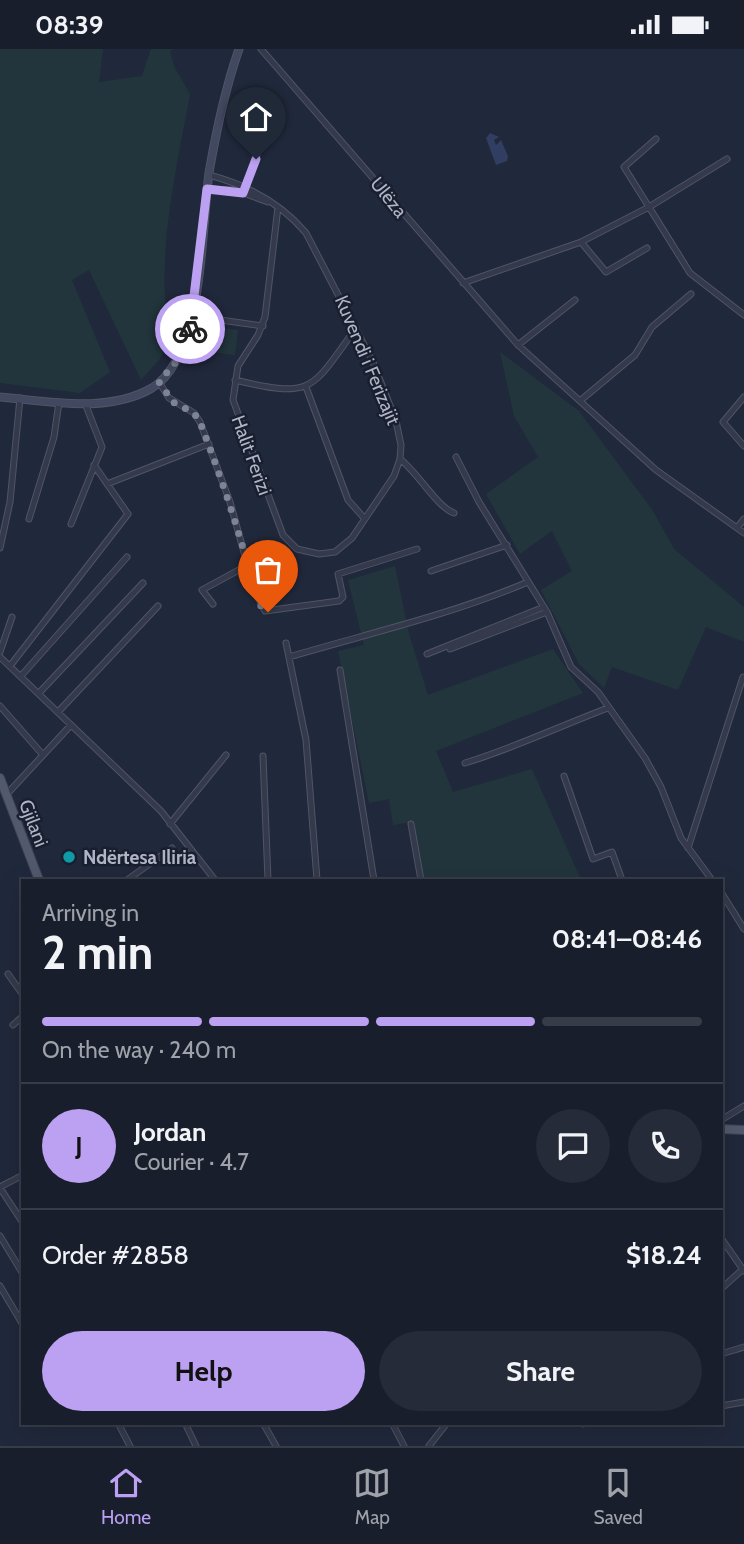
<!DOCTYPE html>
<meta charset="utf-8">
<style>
:root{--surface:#181e2c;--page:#252b38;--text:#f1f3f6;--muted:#9fa2a9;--line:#363c48;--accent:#bca0f2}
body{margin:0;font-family:Cabin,sans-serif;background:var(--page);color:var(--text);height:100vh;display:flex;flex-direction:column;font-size:26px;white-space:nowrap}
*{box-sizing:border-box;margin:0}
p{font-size:23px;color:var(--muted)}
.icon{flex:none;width:38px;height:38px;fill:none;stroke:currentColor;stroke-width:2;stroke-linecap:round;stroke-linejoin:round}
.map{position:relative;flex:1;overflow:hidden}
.side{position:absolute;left:21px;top:830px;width:702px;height:546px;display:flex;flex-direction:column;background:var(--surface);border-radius:0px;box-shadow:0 7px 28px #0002,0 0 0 2px var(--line)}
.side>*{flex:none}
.pin{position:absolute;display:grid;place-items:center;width:60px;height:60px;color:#fff;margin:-72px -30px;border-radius:50% 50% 50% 0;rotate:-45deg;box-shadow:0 0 7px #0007}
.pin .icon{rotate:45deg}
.courier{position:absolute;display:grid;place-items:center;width:70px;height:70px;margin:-35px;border:5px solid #bca0f2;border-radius:50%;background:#fff;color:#222;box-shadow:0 2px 9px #0007}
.headline em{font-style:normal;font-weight:700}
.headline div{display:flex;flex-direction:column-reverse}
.headline{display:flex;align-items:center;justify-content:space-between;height:119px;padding:0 21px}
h1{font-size:46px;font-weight:700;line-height:52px}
.bar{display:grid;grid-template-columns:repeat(4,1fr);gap:10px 7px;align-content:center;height:84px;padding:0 21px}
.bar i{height:9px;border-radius:5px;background:var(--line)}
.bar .current{background:var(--accent)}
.bar p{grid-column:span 4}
.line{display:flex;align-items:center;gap:18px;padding:0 21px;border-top:2px solid var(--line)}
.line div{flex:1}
.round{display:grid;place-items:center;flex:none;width:74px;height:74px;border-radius:37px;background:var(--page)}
.button{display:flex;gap:14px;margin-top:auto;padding:14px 21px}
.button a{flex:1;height:80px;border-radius:42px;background:var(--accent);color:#111;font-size:28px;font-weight:700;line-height:80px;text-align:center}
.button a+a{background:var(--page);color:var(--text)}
.status{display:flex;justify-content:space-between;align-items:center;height:49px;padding:0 35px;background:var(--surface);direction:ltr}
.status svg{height:19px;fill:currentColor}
.tabs{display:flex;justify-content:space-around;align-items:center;height:98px;border-top:2px solid var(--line);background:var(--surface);font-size:19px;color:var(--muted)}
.tabs a{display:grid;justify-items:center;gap:4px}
.tabs .current{color:var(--accent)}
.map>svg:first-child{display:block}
.green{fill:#22353c}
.water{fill:#313e61}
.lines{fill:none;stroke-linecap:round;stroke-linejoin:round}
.street-casing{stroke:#4f5566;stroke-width:7}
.secondary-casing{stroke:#4f5566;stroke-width:9}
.primary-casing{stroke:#3d4354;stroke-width:10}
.street{stroke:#343a4b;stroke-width:5}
.secondary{stroke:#42485f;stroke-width:7}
.primary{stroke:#52596c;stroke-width:8}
.done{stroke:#7d8496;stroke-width:7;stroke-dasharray:0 12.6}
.route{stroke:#bca0f2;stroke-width:9}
.culture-dot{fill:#0f9aa8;stroke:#1a1f30;stroke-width:2.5}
.labels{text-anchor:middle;stroke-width:5;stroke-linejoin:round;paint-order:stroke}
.street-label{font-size:19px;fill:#afb5c7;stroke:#1a1f30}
.poi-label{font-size:19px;font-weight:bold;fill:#afb5c7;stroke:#1a1f30;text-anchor:start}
</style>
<div class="status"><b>08:39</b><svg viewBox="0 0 49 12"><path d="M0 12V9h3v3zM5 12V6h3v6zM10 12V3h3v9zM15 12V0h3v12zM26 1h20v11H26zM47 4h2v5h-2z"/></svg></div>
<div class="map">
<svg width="744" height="1397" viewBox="0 0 744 1397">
<rect width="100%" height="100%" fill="#20283b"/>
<path class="green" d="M0,0h103l-4,33 43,-6 9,-27h22l-3,3 5,16 15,26c-11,61 -40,186 -17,243l-14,23 -18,20 -52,-110 -17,10 38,92 -30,21 -80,-10z
M208,277l30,4 -3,25 -31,-4z
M500,303l79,59 74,100 21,38 70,58v35l-38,-15 -28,63 -66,-23 -8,21 -25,-24 -38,-74 31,-19 -20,-40 -32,23 -34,-60 52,-37 -24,-41z
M395,517l14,68 19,61 125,-46 30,44 -147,58 17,41 79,-23 49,111h-160l-8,-58 -20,3 -4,-26 -20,4 -31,-152 26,-6 -16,-65z"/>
<path class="water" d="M490,84l9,4 -5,3 2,5 5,-5 7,16 -1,5 -11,4 -10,-27z"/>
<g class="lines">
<g class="street-casing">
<path id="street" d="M261,0l257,296 138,125 88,63
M656,90l-32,28 25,40 78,-48
M209,126c38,10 71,27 97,58l67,129 23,59 5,24 -1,14 -6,17 -42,62 -17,14 -16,2 -22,-5 -14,-14 -50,-135 5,-34 20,-31 7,-18 13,-110
M246,137l10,-27 5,-23
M207,140l28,1 33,12
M581,193l25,30 41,-24
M463,234l118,-41 68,-35 41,66 54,42
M192,267l71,10
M518,296l57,-45
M235,331c79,19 76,10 121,-52
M159,333l10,16 25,15 6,9 30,80 25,90 10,19 74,-10 4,-4 -5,-23 79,-25
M306,338l42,113 17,19
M744,348l-21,25 21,24
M581,351l54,-45 17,-28 39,-33
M456,408l23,45 68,110 24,55 27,25 47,66 16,29 20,51 31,42
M400,410c19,15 37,48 54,54
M94,416l34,49
M107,435l102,-40
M29,470l25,-82 5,-35
M71,475l31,-77 -17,-44
M737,479l7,-9
M0,499l10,-46 10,-104
M431,522l76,-26
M213,555l-11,-14 46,-25
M286,594l20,97 11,140
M450,600l97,-37
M0,603l12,-35
M427,605l117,-47
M0,608l161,154 54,69
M289,608c81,-24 161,-42 239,-75
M10,617l118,-152
M340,621l34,210
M21,627l106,-119
M39,644l104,-110
M0,657l43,49
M58,663l100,-106
M263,707l5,124
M465,714c49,-15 95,-37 143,-55
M564,727l29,83 19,-7 10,28
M7,745l64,-69
M170,775l56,-69
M411,775l10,56
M688,799l55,-171
M127,831l45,-32
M721,843l23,37
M8,925l15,21
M13,976l10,-9
M721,1071l23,-14
M0,1138l23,-12
M0,1139l23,35
M0,1187l23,38
M721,1189l23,33
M0,1237l23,39
M721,1240l22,-20
M721,1305l23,-7
M721,1357l23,-4
M118,1374l12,23
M185,1374l11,23
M263,1374l13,23
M392,1374l12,23
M583,1375l3,-1
M429,1397l18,-23"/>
</g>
<g class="secondary-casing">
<path id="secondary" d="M0,348c48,4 107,17 152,-9 52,-32 49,-158 57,-215 7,-41 16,-84 30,-124"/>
</g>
<g class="primary-casing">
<path id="primary" d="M0,729l39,102
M721,1080l23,1"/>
</g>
<use href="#street" class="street"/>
<use href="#secondary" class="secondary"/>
<use href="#primary" class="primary"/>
</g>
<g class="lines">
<path class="done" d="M190,280l-10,28 -21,25 14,20 21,11 6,9c20,52 37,103 52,157 3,12 5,28 16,33"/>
<path class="route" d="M190,280l17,-140 36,4 13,-34"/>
</g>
<circle class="culture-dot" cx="69" cy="808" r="7"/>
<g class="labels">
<g class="street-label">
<text transform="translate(389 148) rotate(51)" y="7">Ulëza</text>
<text transform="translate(368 311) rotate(67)" y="7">Kuvendi i Ferizajit</text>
<text transform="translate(252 406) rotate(70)" y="7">Halit Ferizi</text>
<text transform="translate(34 774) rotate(69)" y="7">Gjilani</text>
</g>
<g class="poi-label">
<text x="83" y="815">Ndërtesa Iliria</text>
</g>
</g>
</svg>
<div class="pin" style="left:268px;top:563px;background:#ea580c"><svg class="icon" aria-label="bag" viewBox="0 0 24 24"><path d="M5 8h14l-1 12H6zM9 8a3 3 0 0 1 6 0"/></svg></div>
<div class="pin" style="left:256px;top:110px;background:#1f2937"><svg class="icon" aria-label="home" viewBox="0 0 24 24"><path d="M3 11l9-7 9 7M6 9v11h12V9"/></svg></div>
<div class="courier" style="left:190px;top:280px"><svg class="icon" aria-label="bike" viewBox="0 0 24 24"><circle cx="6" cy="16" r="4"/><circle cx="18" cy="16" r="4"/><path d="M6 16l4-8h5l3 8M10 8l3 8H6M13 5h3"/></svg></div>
<section class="side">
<div class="headline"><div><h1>2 min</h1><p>Arriving in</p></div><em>08:41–08:46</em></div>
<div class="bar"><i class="current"></i><i class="current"></i><i class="current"></i><i></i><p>On the way · 240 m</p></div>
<div class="line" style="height:126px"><b class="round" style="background:var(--accent);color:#111">J</b><div><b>Jordan</b><p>Courier · 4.7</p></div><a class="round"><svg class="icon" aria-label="chat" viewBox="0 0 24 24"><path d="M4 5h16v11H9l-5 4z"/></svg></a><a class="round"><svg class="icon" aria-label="phone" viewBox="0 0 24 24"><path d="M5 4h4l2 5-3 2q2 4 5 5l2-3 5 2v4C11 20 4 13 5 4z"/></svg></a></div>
<div class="line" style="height:91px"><div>Order #2858</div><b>$18.24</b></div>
<div class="button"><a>Help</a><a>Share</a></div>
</section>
</div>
<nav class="tabs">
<a class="current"><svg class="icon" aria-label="home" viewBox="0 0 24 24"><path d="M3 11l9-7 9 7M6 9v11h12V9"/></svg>Home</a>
<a><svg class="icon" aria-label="map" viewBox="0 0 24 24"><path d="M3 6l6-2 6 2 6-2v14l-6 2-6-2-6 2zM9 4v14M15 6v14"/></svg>Map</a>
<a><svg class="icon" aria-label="saved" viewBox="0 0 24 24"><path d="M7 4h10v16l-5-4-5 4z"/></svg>Saved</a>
</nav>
